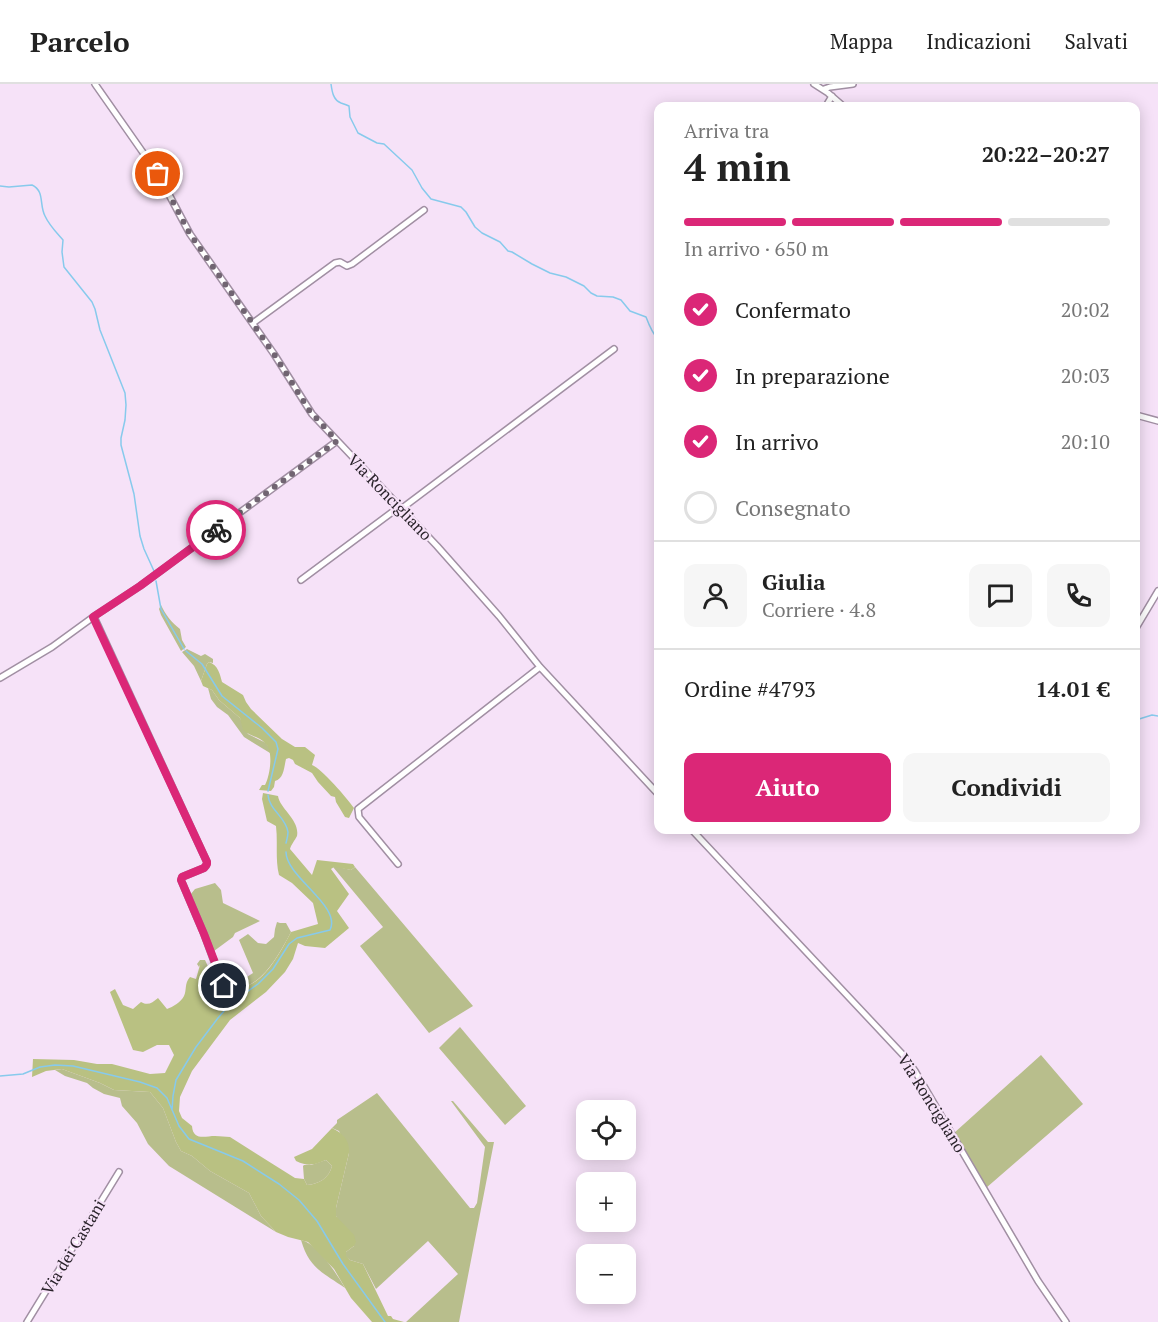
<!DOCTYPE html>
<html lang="it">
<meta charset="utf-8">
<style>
:root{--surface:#fff;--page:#f6f6f6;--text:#222;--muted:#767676;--line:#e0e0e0;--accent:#db2777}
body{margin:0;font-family:"PT Serif",serif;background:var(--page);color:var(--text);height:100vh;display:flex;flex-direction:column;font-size:22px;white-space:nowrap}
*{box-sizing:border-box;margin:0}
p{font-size:20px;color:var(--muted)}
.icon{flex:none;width:33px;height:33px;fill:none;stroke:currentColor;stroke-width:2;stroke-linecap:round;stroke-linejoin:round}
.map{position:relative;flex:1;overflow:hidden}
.drawer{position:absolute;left:654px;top:18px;width:486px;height:732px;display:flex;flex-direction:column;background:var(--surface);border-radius:12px;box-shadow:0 3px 15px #0003}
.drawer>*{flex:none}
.fabs{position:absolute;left:576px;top:1016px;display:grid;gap:12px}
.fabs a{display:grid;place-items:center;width:60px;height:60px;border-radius:12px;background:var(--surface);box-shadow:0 3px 15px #0003;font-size:30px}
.pin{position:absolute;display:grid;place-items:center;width:51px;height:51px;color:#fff;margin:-26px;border:3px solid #fff;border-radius:50%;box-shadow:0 2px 6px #0007}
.courier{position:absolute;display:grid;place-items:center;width:60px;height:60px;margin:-30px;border:4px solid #db2777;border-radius:50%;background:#fff;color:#222;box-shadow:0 2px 8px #0007}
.summary em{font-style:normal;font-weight:600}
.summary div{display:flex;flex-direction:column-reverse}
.summary{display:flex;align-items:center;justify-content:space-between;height:102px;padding:0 30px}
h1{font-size:39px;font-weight:600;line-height:45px}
.bar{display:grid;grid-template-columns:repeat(4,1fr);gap:9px 6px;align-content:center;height:72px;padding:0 30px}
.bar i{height:8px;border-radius:4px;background:var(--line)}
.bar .current{background:var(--accent)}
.bar p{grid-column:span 4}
.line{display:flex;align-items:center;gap:15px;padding:0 30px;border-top:2px solid var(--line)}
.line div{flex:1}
.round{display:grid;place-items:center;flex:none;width:63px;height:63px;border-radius:12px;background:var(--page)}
ol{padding:0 30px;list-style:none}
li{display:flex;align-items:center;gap:18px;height:66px}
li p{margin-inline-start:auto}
li .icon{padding:6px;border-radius:50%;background:var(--accent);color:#fff;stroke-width:4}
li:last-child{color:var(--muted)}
li i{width:33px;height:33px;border:3px solid var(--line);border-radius:50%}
.button{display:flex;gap:12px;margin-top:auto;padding:12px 30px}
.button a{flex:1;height:69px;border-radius:12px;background:var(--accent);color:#fff;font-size:24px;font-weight:600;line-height:69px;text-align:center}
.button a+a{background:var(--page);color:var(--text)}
header{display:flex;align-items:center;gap:36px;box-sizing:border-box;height:84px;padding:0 30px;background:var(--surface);border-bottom:2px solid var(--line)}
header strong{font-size:28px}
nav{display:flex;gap:33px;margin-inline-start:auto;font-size:21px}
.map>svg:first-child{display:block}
.green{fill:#b8be8c}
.forest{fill:#b9c182}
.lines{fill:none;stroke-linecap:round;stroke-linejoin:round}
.stream{stroke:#87caec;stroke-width:1.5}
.minor-casing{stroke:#a18fa3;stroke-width:8}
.minor{stroke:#fff;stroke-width:5}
.done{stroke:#716572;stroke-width:6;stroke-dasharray:0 10.8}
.route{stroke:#db2777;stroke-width:8}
.labels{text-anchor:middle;stroke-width:4.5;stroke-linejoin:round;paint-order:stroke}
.street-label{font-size:16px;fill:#29222a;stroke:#f6e2f8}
</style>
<header>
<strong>Parcelo</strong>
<nav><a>Mappa</a><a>Indicazioni</a><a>Salvati</a></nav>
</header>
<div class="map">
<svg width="1158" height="1238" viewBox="0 0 1158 1238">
<rect width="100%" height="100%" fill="#f6e2f8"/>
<path class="green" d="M161,521c4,9 11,18 19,24l2,11 4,7 -5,4 -20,-36 -2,-6z
M187,565l14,7 4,-2 8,5v4l-4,-1 -2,2 -6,17 -7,-15 -12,-14z
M208,604l4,2 7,10 21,18 8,16 18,9 5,7 -1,3 -26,-16 -16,-22 -11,-8 -6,-8z
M334,782l17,4 4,-3 118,139 -44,27 -69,-87 23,-19 -50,-60z
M215,799l6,7 2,13 37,18 -25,12 -2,4 -19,14 -24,-56 5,-6z
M277,838l3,1h6l5,9c-9,17 -23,44 -42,53 -5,2 -13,2 -19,3l23,-15 -14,-33 9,-6 10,9 8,1 8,-7 1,-8z
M200,876h5c6,12 9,23 14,34l-5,5 -2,-10 -12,-24 -1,2 -2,-3z
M460,943l66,79 -21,19 -66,-77z
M1041,971l42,49 -97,84 -32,-55z
M62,985l38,14 14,7 36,2 13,16 13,34 5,9 11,5 18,15 39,22 12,23 15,16 -107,-66 -21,-22 -11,-21 -15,-17 -2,-8 -16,-4 -11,-6 -6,-5 -22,-7 -10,-6z
M377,1009l93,115h4l3,-5 8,-56 -34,-46h2l35,41h6l-35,180h-53l52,-48 -30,-33 -52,48 -13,-25 -13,-4 -4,-3v-5l8,-6 -18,-30v-8l13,-55 -10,-22 -7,-3 5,-5v-3z
M326,1076l6,6c-3,12 -13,18 -25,19l-3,-6 -1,-13 1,-1h7z
M301,1156c17,4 35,33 44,48 -23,-16 -36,-20 -44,-48z"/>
<path class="forest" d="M209,578c9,3 11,12 13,20l21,13 3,7 5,7 31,30 13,8h10l10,8 -3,10c10,4 35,33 42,43l-5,10 -4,-1 -9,-15 -1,-5 -4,-1 -13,-14 -6,-9 -17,-9 -2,-4 -4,-2 -3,1c-2,8 -2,20 -11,22l-1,6 -3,4 -12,-1 3,-5h3c5,-9 9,-35 0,-42 -6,-6 -15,-7 -22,-13l-3,-12 -21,-18 -7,-10 -9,-4 -2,-5 6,-17z
M263,709l15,3c2,13 22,24 19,40 -2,4 -6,9 -7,13l22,26 5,-15 36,4 2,3 -4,3 -17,-3 -3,2 18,25 -12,17 12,17 -24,20 -20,-2 -7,-3 -5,16 -8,13 -19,20 -36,28 -38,51 -12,26 -1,14 3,7 10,8c1,15 13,10 23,10 6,0 10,1 15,1l65,41 9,1 3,6c12,-1 22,-7 25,-19l-6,-6c-13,5 -17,7 -30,1l-2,-4 18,-8 20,-21c11,5 18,13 17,25l-13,55v8l18,19 2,7 -2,4 -8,6v4l4,4 13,4 25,52h3l2,3 11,3h-32l-21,-24 -17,-29 -26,-27 -20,-5 -12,-5 -15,-16 -12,-23 -39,-22 -18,-15 -11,-5 -5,-9 -13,-34 -13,-16 -36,-2 -14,-7 -38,-14 -16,2 -14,6 1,-18 41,1 23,4h15l38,10 15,-1 9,-18 -5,-10h-12l-14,7 -10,-2 -23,-58 5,-3 8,16 10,4 8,-7c7,4 11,1 17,-4l9,11c6,-2 14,-7 17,-13 3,-6 0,-12 6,-19l6,2 4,-14h2l12,34c15,-14 20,-8 35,-14 19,-8 33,-36 42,-53l27,-8 -5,-21 -21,-20 -13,-8c-4,-16 -1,-33 -3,-49l-9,-5 -5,-22z"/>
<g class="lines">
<path class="stream" d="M331,0c1,7 2,16 10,19 3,1 6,2 8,3l1,11 8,16 19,10 7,1 28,26 10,18 9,11 30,8 5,5 9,15 7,6 18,9 8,9 4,1 20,12 18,9 16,4 18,9 7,7 6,3 16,1 8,3 9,11 16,6c3,8 6,16 12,22
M0,102l9,1 23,-2c13,6 7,20 13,31 4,9 11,16 18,24l-1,12 2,15 28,35 3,7 5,21 25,63 1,12 -1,15 -4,18v7l13,49 6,42 4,13 10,22
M156,497l5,28 23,40
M186,567l16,13 20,32 40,32 14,14 2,7 -10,42
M1136,636l16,-5 6,1
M268,711c1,15 18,22 20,37 0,4 -1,7 -2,11
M0,992l23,-2 17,-7 15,-2 18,1 67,16 17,6 10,10 12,28 10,13 54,22 36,23 20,16 18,21 26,43 42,58
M172,1026l1,-14 3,-16 20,-33 22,-29 12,-14 28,-20 15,-15 16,-25 8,-6 33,-8c12,-24 -44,-53 -44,-78"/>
<g class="minor-casing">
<path id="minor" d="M95,0l63,90 32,60 84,120 38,60 125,132 62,70 41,51 118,127
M814,0l14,9 15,13
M824,5l6,-2 23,-3
M826,22l6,-10
M253,239l82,-60 5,-1 7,4 5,-2 72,-54
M1136,331l22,6
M401,425l213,-160
M301,496l98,-73
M94,533l113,245 -1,4 -2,2 -22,9 -1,3 23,54 19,52
M1136,544l22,-37
M0,594l52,-31 44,-32 44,-29 197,-145
M692,746l213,227 10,14 123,210 28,41
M398,780l-39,-47 -1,-8 182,-142
M27,1238l92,-150"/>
</g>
<use href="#minor" class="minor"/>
</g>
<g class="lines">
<path class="done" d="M158,90l32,60 84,120 35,56 28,31 -121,89"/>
<path class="route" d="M216,446l-76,56 -47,31 114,245v2l-3,4 -22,9 -1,3 23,54 20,52"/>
</g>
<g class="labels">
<g class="street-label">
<text transform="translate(390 413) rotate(46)" y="6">Via Roncigliano</text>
<text transform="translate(932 1019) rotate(58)" y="6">Via Roncigliano</text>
<text transform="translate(73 1163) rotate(-59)" y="6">Via dei Castani</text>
</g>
</g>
</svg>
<div class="fabs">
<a><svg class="icon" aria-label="locate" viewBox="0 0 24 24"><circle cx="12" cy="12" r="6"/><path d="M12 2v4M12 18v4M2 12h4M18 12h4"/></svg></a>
<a>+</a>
<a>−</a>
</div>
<div class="pin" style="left:158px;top:90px;background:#ea580c"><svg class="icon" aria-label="bag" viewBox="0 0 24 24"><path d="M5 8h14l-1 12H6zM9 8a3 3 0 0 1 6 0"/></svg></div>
<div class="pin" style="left:224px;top:902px;background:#1f2937"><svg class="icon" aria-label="home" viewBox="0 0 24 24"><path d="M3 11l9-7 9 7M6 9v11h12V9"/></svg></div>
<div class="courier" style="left:216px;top:446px"><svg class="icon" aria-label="bike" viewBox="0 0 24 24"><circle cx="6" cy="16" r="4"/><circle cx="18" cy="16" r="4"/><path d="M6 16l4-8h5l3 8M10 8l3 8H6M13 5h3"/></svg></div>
<section class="drawer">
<div class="summary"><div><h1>4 min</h1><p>Arriva tra</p></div><em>20:22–20:27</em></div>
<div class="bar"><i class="current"></i><i class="current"></i><i class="current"></i><i></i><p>In arrivo · 650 m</p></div>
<ol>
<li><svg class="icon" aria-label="check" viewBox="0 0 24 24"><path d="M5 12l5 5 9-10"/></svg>Confermato<p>20:02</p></li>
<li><svg class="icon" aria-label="check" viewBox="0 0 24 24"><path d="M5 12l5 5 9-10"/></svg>In preparazione<p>20:03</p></li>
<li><svg class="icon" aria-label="check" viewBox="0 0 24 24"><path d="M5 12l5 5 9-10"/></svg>In arrivo<p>20:10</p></li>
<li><i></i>Consegnato</li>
</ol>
<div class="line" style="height:108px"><a class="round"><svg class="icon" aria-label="person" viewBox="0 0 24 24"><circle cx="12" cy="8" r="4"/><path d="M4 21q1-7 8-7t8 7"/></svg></a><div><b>Giulia</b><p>Corriere · 4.8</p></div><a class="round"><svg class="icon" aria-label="chat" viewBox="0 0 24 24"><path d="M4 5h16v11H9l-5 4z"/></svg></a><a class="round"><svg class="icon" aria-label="phone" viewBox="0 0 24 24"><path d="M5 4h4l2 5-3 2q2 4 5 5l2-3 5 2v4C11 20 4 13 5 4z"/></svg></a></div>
<div class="line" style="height:78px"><div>Ordine #4793</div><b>14.01 €</b></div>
<div class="button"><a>Aiuto</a><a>Condividi</a></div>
</section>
</div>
